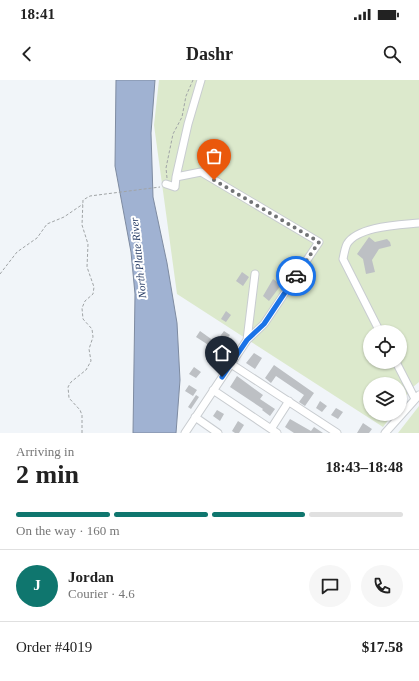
<!DOCTYPE html>
<meta charset="utf-8">
<style>
:root{--surface:#fff;--page:#f6f6f6;--text:#222;--muted:#767676;--line:#e0e0e0;--accent:#0f766e}
body{margin:0;font-family:Georgia,serif;background:var(--page);color:var(--text);height:100vh;display:flex;flex-direction:column;font-size:15px;white-space:nowrap}
*{box-sizing:border-box;margin:0}
p{font-size:13px;color:var(--muted)}
.icon{flex:none;width:22px;height:22px;fill:none;stroke:currentColor;stroke-width:2;stroke-linecap:round;stroke-linejoin:round}
.map{position:relative;height:353px;overflow:hidden}
.drawer{display:flex;flex-direction:column;background:var(--surface);flex:1}
.drawer>*{flex:none}
.controls{position:absolute;left:363px;top:245px;display:grid;gap:8px}
.controls a{display:grid;place-items:center;width:44px;height:44px;border-radius:50%;background:var(--surface);box-shadow:0 1px 3px #0004;font-size:20px}
.pin{position:absolute;display:grid;place-items:center;width:34px;height:34px;color:#fff;margin:-41px -17px;border-radius:50% 50% 50% 0;rotate:-45deg;box-shadow:0 0 4px #0007}
.pin .icon{rotate:45deg}
.courier{position:absolute;display:grid;place-items:center;width:40px;height:40px;margin:-20px;border:3px solid #1a73e8;border-radius:50%;background:#fff;color:#222;box-shadow:0 1px 5px #0007}
.headline em{font-style:normal;font-weight:700}
.headline div{display:flex;flex-direction:column-reverse}
.headline{display:flex;align-items:center;justify-content:space-between;height:68px;padding:0 16px}
h1{font-size:26px;font-weight:700;line-height:30px}
.bar{display:grid;grid-template-columns:repeat(4,1fr);gap:6px 4px;align-content:center;height:48px;padding:0 16px}
.bar i{height:5px;border-radius:3px;background:var(--line)}
.bar .current{background:var(--accent)}
.bar p{grid-column:span 4}
.line{display:flex;align-items:center;gap:10px;padding:0 16px;border-top:1px solid var(--line)}
.line div{flex:1}
.round{display:grid;place-items:center;flex:none;width:42px;height:42px;border-radius:21px;background:var(--page)}
.status{display:flex;justify-content:space-between;align-items:center;height:28px;padding:0 20px;background:var(--surface);direction:ltr}
.status svg{height:11px;fill:currentColor}
header{display:flex;justify-content:space-between;align-items:center;height:52px;padding:0 16px;background:var(--surface);font-size:18px;font-weight:700}
.map>svg:first-child{display:block}
.green{fill:#dce9cc;fill-rule:evenodd}
.water{fill:#a0b2d2;stroke:#7e8ba1}
.building{fill:#bdc0c4}
.lines{fill:none;stroke-linecap:round;stroke-linejoin:round}
.minor-casing{stroke:#c8ccd0;stroke-width:9}
.path{stroke:#a0a4a6;stroke-width:1;stroke-dasharray:3 2;stroke-linecap:butt}
.minor{stroke:#fff;stroke-width:7}
.done{stroke:#727476;stroke-width:4;stroke-dasharray:0 7.2}
.route{stroke:#1a73e8;stroke-width:5}
.labels{text-anchor:middle;stroke-width:4;stroke-linejoin:round;paint-order:stroke}
.water-label{font-size:11px;font-style:italic;fill:#1e345f;stroke:#fff}
</style>
<div class="status"><b>18:41</b><svg viewBox="0 0 49 12"><path d="M0 12V9h3v3zM5 12V6h3v6zM10 12V3h3v9zM15 12V0h3v12zM26 1h20v11H26zM47 4h2v5h-2z"/></svg></div>
<header><svg class="icon" aria-label="back" viewBox="0 0 24 24"><path d="M15 5l-7 7 7 7"/></svg>Dashr<svg class="icon" aria-label="search" viewBox="0 0 24 24"><circle cx="10" cy="10" r="6"/><path d="M15 15l6 6"/></svg></header>
<div class="map">
<svg width="419" height="353" viewBox="0 0 419 353">
<rect width="100%" height="100%" fill="#f1f5f9"/>
<path class="green" d="M159,0h260v302l-6,5 -13,17v-20h-30v30h23l-10,13 -206,-133 -23,-169zM370,252h30v30h-30z
M419,326v27h-21z"/>
<path class="water" d="M116,0h39l-4,53 2,64 14,66 10,60 3,57 -4,53h-43l2,-139 -4,-42 -16,-86z"/>
<path class="building" d="M369,157l6,5 12,-3 3,3 1,4 -12,3 -7,11 3,12 -9,2 -3,-15 -6,-5z
M242,192l7,5 -6,9 -7,-5z
M273,199l8,6 -12,16 -6,-5z
M226,231l5,4 -5,7 -5,-3z
M200,251l14,10 -4,5 -14,-9z
M224,251l6,4 -5,6 4,3 -5,6 -9,-7z
M254,273l8,5 -7,11 -9,-6z
M274,285l40,28 -9,13 -6,-4 5,-7 -28,-19 -5,7 -6,-5z
M194,287l7,5 -5,6 -7,-4z
M237,296l26,19 -3,4 15,10 -5,7 -8,-6 1,-1 -33,-22z
M189,305l8,5 -4,6 -8,-5z
M196,315l3,2 -8,12 -3,-2z
M320,321l7,5 -5,6 -6,-4z
M336,328l7,4 -5,7 -7,-4z
M217,330l7,4 -4,7 -7,-5z
M290,339l21,12 3,-4 9,6h-29l-9,-6z
M238,341l6,4 -5,8h-4l-3,-2z
M363,343l9,6 -3,4h-12z"/>
<g class="lines">
<g class="minor-casing">
<path id="minor" d="M176,97l12,-53 13,-44
M166,104l9,3 1,-10 25,-5 118,70 -55,82 -17,16 -62,93
M380,252l-37,-73c1,-5 2,-11 4,-15 11,-18 53,-19 72,-21
M247,260l8,-66
M396,282l19,37
M231,284l106,69
M213,310l64,43
M195,337l23,16
M271,349l18,-28
M385,353l34,-38"/>
</g>
<path class="path" d="M167,98l-1,-10 7,-34 9,-17 4,-21 7,-16
M0,194l17,-22 20,-14 10,-14 17,-7 19,-13
M82,353v-18l-2,-5 -11,-12 -1,-11 3,-5 15,-12 5,-9 -2,-12 4,-12 -1,-8 -9,-10 -1,-11 3,-7 8,-7 1,-7 -7,-20 1,-23 -6,-19 1,-25 7,-4 70,-9"/>
<use href="#minor" class="minor"/>
</g>
<g class="lines">
<path class="done" d="M214,100l105,62 -23,34"/>
<path class="route" d="M222,297l25,-37 17,-16 32,-48"/>
</g>
<g class="labels">
<g class="water-label">
<text transform="translate(138 178) rotate(-96)" y="4">North Platte River</text>
</g>
</g>
</svg>
<div class="controls">
<a><svg class="icon" aria-label="locate" viewBox="0 0 24 24"><circle cx="12" cy="12" r="6"/><path d="M12 2v4M12 18v4M2 12h4M18 12h4"/></svg></a>
<a><svg class="icon" aria-label="layers" viewBox="0 0 24 24"><path d="M12 4l9 5-9 5-9-5zM3 14l9 5 9-5"/></svg></a>
</div>
<div class="pin" style="left:214px;top:100px;background:#ea580c"><svg class="icon" aria-label="bag" viewBox="0 0 24 24"><path d="M5 8h14l-1 12H6zM9 8a3 3 0 0 1 6 0"/></svg></div>
<div class="pin" style="left:222px;top:297px;background:#1f2937"><svg class="icon" aria-label="home" viewBox="0 0 24 24"><path d="M3 11l9-7 9 7M6 9v11h12V9"/></svg></div>
<div class="courier" style="left:296px;top:196px"><svg class="icon" aria-label="car" viewBox="0 0 24 24"><path d="M5 17H2v-5l4-1 3-4h7l3 4 3 1v5h-3M9 17h6M6 11h13"/><circle cx="7" cy="17" r="2"/><circle cx="17" cy="17" r="2"/></svg></div>
</div>
<section class="drawer">
<div class="headline"><div><h1>2 min</h1><p>Arriving in</p></div><em>18:43–18:48</em></div>
<div class="bar"><i class="current"></i><i class="current"></i><i class="current"></i><i></i><p>On the way · 160 m</p></div>
<div class="line" style="height:72px"><b class="round" style="background:var(--accent);color:#fff">J</b><div><b>Jordan</b><p>Courier · 4.6</p></div><a class="round"><svg class="icon" aria-label="chat" viewBox="0 0 24 24"><path d="M4 5h16v11H9l-5 4z"/></svg></a><a class="round"><svg class="icon" aria-label="phone" viewBox="0 0 24 24"><path d="M5 4h4l2 5-3 2q2 4 5 5l2-3 5 2v4C11 20 4 13 5 4z"/></svg></a></div>
<div class="line" style="height:52px"><div>Order #4019</div><b>$17.58</b></div>
</section>
